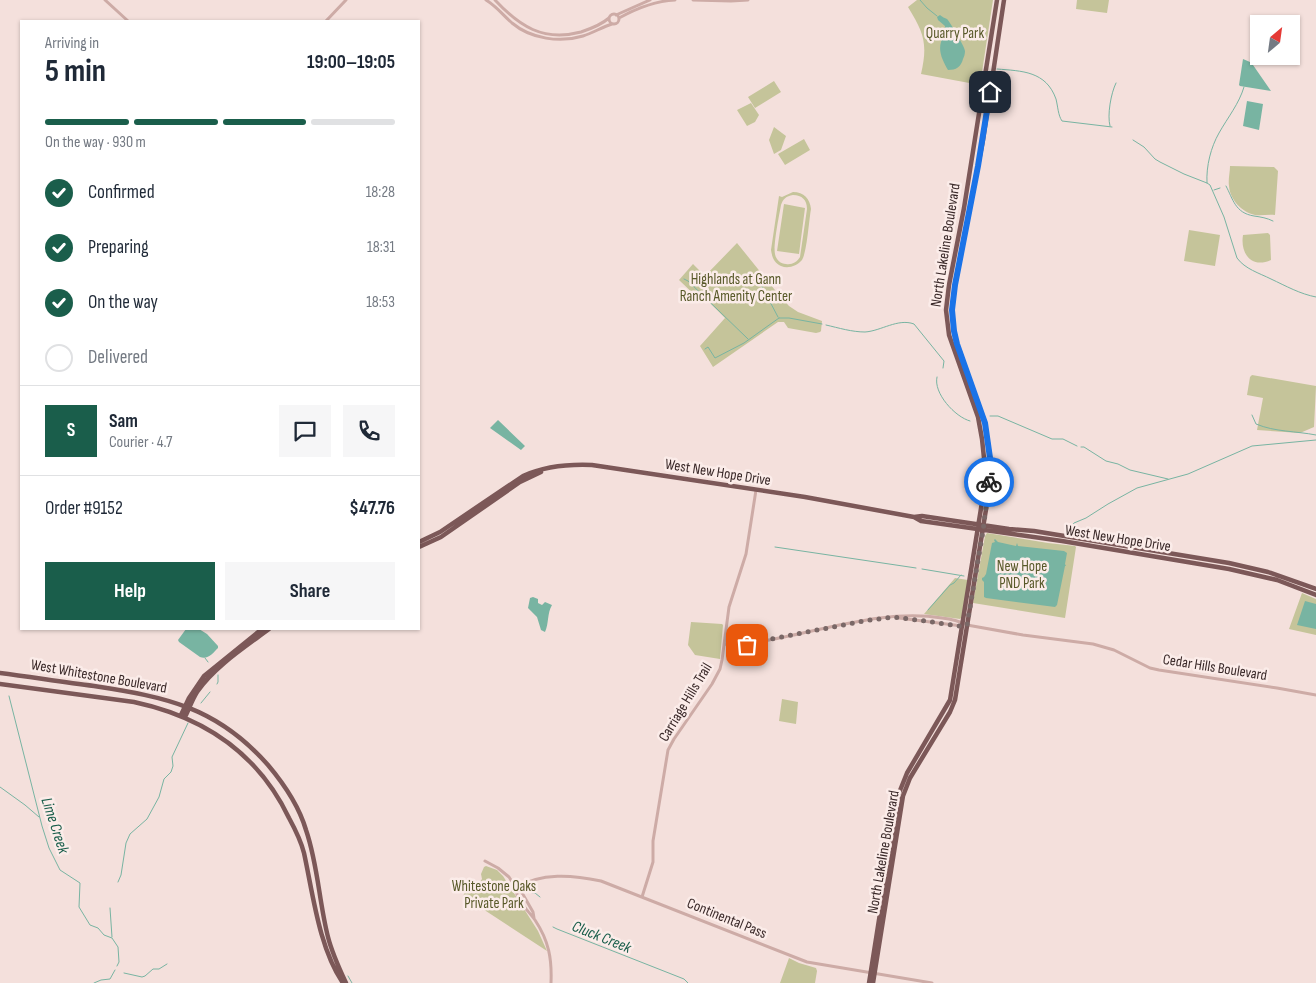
<!DOCTYPE html>
<meta charset="utf-8">
<style>
:root{--surface:#fff;--page:#f6f6f7;--text:#1f2937;--muted:#747a83;--line:#e0e1e3;--accent:#1a5e4b}
body{margin:0;font-family:"Sofia Sans Condensed",sans-serif;background:var(--page);color:var(--text);height:100vh;display:flex;flex-direction:column;font-size:19px;white-space:nowrap}
*{box-sizing:border-box;margin:0}
p{font-size:16px;color:var(--muted)}
.icon{flex:none;width:28px;height:28px;fill:none;stroke:currentColor;stroke-width:2;stroke-linecap:round;stroke-linejoin:round}
.map{position:relative;flex:1;overflow:hidden}
.panel{position:absolute;left:20px;top:20px;width:400px;height:610px;display:flex;flex-direction:column;background:var(--surface);border-radius:0px;box-shadow:0 1px 4px #0004}
.panel>*{flex:none}
.needle{width:32px;rotate:29deg}
.tools{position:absolute;left:1250px;top:15px;display:grid;gap:10px}
.tools a{display:grid;place-items:center;width:50px;height:50px;border-radius:0px;background:var(--surface);box-shadow:0 1px 4px #0004;font-size:25px}
.pin{position:absolute;display:grid;place-items:center;width:42px;height:42px;color:#fff;margin:-21px;border-radius:10px;box-shadow:0 2px 8px #0006}
.courier{position:absolute;display:grid;place-items:center;width:50px;height:50px;margin:-25px;border:4px solid #1a73e8;border-radius:50%;background:#fff;color:#222;box-shadow:0 1px 6px #0007}
.overview em{font-style:normal;font-weight:700}
.overview div{display:flex;flex-direction:column-reverse}
.overview{display:flex;align-items:center;justify-content:space-between;height:85px;padding:0 25px}
h1{font-size:32px;font-weight:700;line-height:38px}
.bar{display:grid;grid-template-columns:repeat(4,1fr);gap:8px 5px;align-content:center;height:60px;padding:0 25px}
.bar i{height:6px;border-radius:4px;background:var(--line)}
.bar .on{background:var(--accent)}
.bar p{grid-column:span 4}
.line{display:flex;align-items:center;gap:12px;padding:0 25px;border-top:1px solid var(--line)}
.line div{flex:1}
.round{display:grid;place-items:center;flex:none;width:52px;height:52px;border-radius:0px;background:var(--page)}
ol{padding:0 25px;list-style:none}
li{display:flex;align-items:center;gap:15px;height:55px}
li p{margin-inline-start:auto}
li .icon{padding:5px;border-radius:50%;background:var(--accent);color:#fff;stroke-width:4}
li:last-child{color:var(--muted)}
li i{width:28px;height:28px;border:2px solid var(--line);border-radius:50%}
.action{display:flex;gap:10px;margin-top:auto;padding:10px 25px}
.action a{flex:1;height:58px;border-radius:0px;background:var(--accent);color:#fff;font-size:20px;font-weight:700;line-height:58px;text-align:center}
.action a+a{background:var(--page);color:var(--text)}
.map>svg:first-child{display:block}
.green{fill:#c5c49a;fill-rule:evenodd}
.water{fill:#78b4a2}
.lines{fill:none;stroke-linecap:round;stroke-linejoin:round}
.stream{stroke:#78b4a2;stroke-width:1}
.minor{stroke:#cdaba6;stroke-width:3}
.major{stroke:#7c5858;stroke-width:4.5}
.done{stroke:#7a6867;stroke-width:5;stroke-dasharray:0 9}
.route{stroke:#1a73e8;stroke-width:6}
.labels{text-anchor:middle;stroke-width:5;stroke-linejoin:round;paint-order:stroke}
.park-label{font-size:15px;fill:#585929;stroke:#fbece9}
.street-label{font-size:15px;fill:#392828;stroke:#fbece9}
.water-label{font-size:16px;font-style:italic;fill:#1a5e4b;stroke:#fbece9}
</style>
<div class="map">
<svg width="1316" height="983" viewBox="0 0 1316 983">
<rect width="100%" height="100%" fill="#f4e0dc"/>
<path class="green" d="M917,0h76l-13,85 -59,-11c7,-30 3,-41 -13,-67z
M1077,0h32l-2,13 -31,-4z
M774,81l7,11 -26,16 -7,-11z
M751,103l8,12 -4,7 -8,4 -10,-16z
M774,127l12,9 -5,14 -7,4 -5,-14z
M804,139l6,11 -25,15 -7,-11z
M1230,166l44,1 4,4 -3,44c-7,-1 -13,1 -20,0 -13,-3 -25,-15 -26,-29 -1,-7 1,-13 1,-20z
M793,192c11,0 17,7 18,17 -2,11 -4,43 -9,51 -5,6 -14,9 -21,6 -7,-3 -9,-9 -10,-16l8,-54 3,1zM793,195c9,0 14,5 14,14l-7,48c-3,5 -8,8 -14,7 -5,0 -10,-4 -11,-10 -2,-8 4,-38 6,-49 2,-6 5,-9 12,-10z
M784,204l21,4 -6,46 -22,-3z
M1189,230l31,5 -5,31 -31,-5z
M1268,233l2,2 1,25c-20,9 -31,-7 -28,-25z
M737,243l42,52 10,11 9,6 24,9 -1,10 -1,1 -4,1 -28,-5 -4,-6h-6l-65,45 -13,-21 25,-28 -18,-18 -5,2 -23,-22 14,-16 12,12z
M1252,375l64,11 -2,41 -14,6 -43,-3 6,-32 -16,-3 3,-18z
M987,533l61,10 27,3 1,1 -11,71 -92,-15 12,-67z
M955,578l13,2 -6,37 -2,2 -36,-5z
M1302,593l14,6v36l-27,-6z
M691,622l31,2 1,1 -3,34 -25,-4 -7,-10z
M782,699l16,3 -2,22 -17,-3z
M486,866l11,4 6,6 35,55 9,20 -84,-55 8,-15 5,3 4,-2 2,-3 -1,-5 3,-7z
M789,958l10,5 17,5 1,3 -2,12h-35z"/>
<path class="water" d="M940,15c2,2 5,3 7,4 3,3 18,28 18,32 0,3 -1,6 -2,8 -2,8 -7,11 -15,11 -5,-9 -10,-18 -7,-28 2,-7 4,-8 4,-16l-7,-6 -1,-3z
M1243,59l7,3 3,3 18,26 -31,-5 -1,-1z
M1247,101l16,3 -4,26 -16,-4z
M498,420l27,26 -4,4 -31,-22z
M995,539l3,3 18,4 1,-3 1,3 46,5 3,2 -2,11 1,2h-1l-8,39 -2,2 -69,-9 -2,-1v-15l-2,-2v-2l2,-1 2,-3 6,-31 3,-1 -1,-2z
M533,597l5,2v4l4,2 3,-3 7,3c-5,8 -3,19 -7,27l-4,-2 -4,-13 -9,-9 2,-10z
M1305,601l11,3v25l-19,-4z
M186,629h13l8,5 11,12v2c-5,5 -10,12 -18,9l-21,-15 -1,-2z"/>
<g class="lines">
<path class="stream" d="M920,0l7,8 10,8
M997,69c25,2 49,2 59,30 2,8 2,16 6,22l50,6
M1110,126c-3,-11 1,-33 6,-43
M1133,140l11,7 11,12 5,3 24,12 23,9 3,2 14,32 13,41c8,11 22,15 34,21 15,7 29,15 45,18
M1207,183c-1,-17 4,-36 12,-50 9,-16 20,-29 25,-46
M1226,186c7,13 9,27 28,30 7,1 13,2 19,5
M1214,190l6,-2
M684,279l4,2 60,58
M758,279l20,38
M779,318h10l33,6
M826,325c13,3 26,7 39,7 16,-1 33,-14 49,-8l30,37 -1,7
M705,349l3,-2 7,11 29,-15 35,-25
M937,377c-4,16 18,40 33,44
M1252,415l4,9c19,8 40,7 60,11
M990,416h8l54,23h11l14,7
M1081,447h3l22,14 12,3 12,6 38,9
M1069,531l5,-8 12,-5 22,-14 29,-16 51,-14 64,-28 64,-6
M775,547l141,21
M922,569l42,7
M928,610l22,-25 4,-2 7,-8
M205,658l3,4
M217,684l1,-2v-7
M9,696l33,130 7,22 11,22 20,13 -1,24 11,18 8,3 6,7 8,3 6,9 1,15 -2,4
M201,703l9,-11
M0,787l25,18 14,12
M118,882l3,-7 5,-32 4,-9 17,-15 12,-22 5,-18 7,-7 2,-6 -1,-9 16,-34
M527,892l8,1 5,4
M110,908l2,29
M553,927l4,2 127,50 4,4
M124,973l18,4 3,-1 8,-7h6l8,-5
M348,976l4,7
M94,983l7,-3 9,-1 5,-9"/>
<path class="minor" d="M105,0l23,21
M486,0c10,6 17,15 26,23 19,16 48,20 71,13 10,-3 19,-9 29,-12
M495,0c24,26 48,42 86,32 9,-3 20,-7 28,-14
M693,0l38,1 17,-1
M609 19a5 5 0 1 1 10 0a5 5 0 1 1-10 0Z
M616,15l34,-15
M619,18c18,-10 35,-17 56,-18
M326,21l20,-21
M899,618l63,8
M725,638l29,2 3,2
M724,644l18,1 13,-1 2,-2c59,-9 126,-34 185,-24 9,1 17,3 25,7l56,10 70,9 21,6 36,18 9,2 118,18 39,7
M485,861l13,7 11,9 7,11 5,3 12,21 1,6
M516,888c25,-16 57,-13 85,-7l206,81 125,21
M516,888c0,13 12,22 19,32 14,21 17,39 16,63
M642,897l11,-35v-21l15,-91 6,-11 38,-55 8,-15 2,-9 7,-53 17,-53 10,-64"/>
<path class="major" d="M914,517l8,-1 87,13 25,2 195,32 39,9 48,17
M419,542l21,-10 83,-56c22,-10 45,-12 69,-11l213,32 109,20 7,4 141,20 167,28 48,11 39,15
M419,547l22,-10 79,-55 21,-10
M0,673c31,4 62,9 94,13 72,11 123,21 174,79 16,19 31,41 38,65 12,35 13,72 22,107 4,16 11,31 18,46
M0,684l134,18c70,15 124,51 155,116 6,11 12,23 15,35 9,41 15,95 39,130
M181,715l8,-17 15,-22 58,-47
M185,717c4,-8 7,-17 12,-25 17,-25 48,-45 72,-63
M869,983l30,-190 8,-20 43,-73 33,-204 1,-38 -2,-19 -4,-22 -29,-82 -3,-25 3,-25 15,-77 33,-208
M873,983l30,-187 7,-18 40,-66 5,-12 34,-209 1,-34 -5,-34 -28,-79 -3,-13 -2,-21 3,-25 28,-145 21,-140"/>
</g>
<g class="lines">
<path class="done" d="M747,645l8,-1 2,-2 106,-21 30,-4 32,4 34,5 8,-1 16,-94 6,-49"/>
<path class="route" d="M989,482l1,-24 -5,-35 -28,-79 -3,-13 -2,-21 3,-25 23,-119 12,-74"/>
</g>
<g class="labels">
<g class="park-label">
<text x="955" y="38">Quarry Park</text>
<text x="736" y="284">Highlands at Gann<tspan x="736" dy="17">Ranch Amenity Center</tspan></text>
<text x="1022" y="571">New Hope<tspan x="1022" dy="17">PND Park</tspan></text>
<text x="494" y="891">Whitestone Oaks<tspan x="494" dy="17">Private Park</tspan></text>
</g>
<g class="street-label">
<text transform="translate(945 245) rotate(-81)" y="5">North Lakeline Boulevard</text>
<text transform="translate(718 472) rotate(9)" y="5">West New Hope Drive</text>
<text transform="translate(1118 538) rotate(9)" y="5">West New Hope Drive</text>
<text transform="translate(1215 667) rotate(9)" y="5">Cedar Hills Boulevard</text>
<text transform="translate(99 676) rotate(10)" y="5">West Whitestone Boulevard</text>
<text transform="translate(685 702) rotate(-59)" y="5">Carriage Hills Trail</text>
<text transform="translate(883 852) rotate(-80)" y="5">North Lakeline Boulevard</text>
<text transform="translate(727 918) rotate(22)" y="5">Continental Pass</text>
</g>
<g class="water-label">
<text transform="translate(56 825) rotate(72)" y="6">Lime Creek</text>
<text transform="translate(602 936) rotate(22)" y="6">Cluck Creek</text>
</g>
</g>
</svg>
<div class="tools">
<a><svg class="needle" viewBox="-14 -14 28 28"><path d="M0-13l5 13h-10z" fill="#e53935"/><path d="M0 13l5-13h-10z" fill="#747a83"/></svg></a>
</div>
<div class="pin" style="left:747px;top:645px;background:#ea580c"><svg class="icon" aria-label="bag" viewBox="0 0 24 24"><path d="M5 8h14l-1 12H6zM9 8a3 3 0 0 1 6 0"/></svg></div>
<div class="pin" style="left:990px;top:92px;background:#1f2937"><svg class="icon" aria-label="home" viewBox="0 0 24 24"><path d="M3 11l9-7 9 7M6 9v11h12V9"/></svg></div>
<div class="courier" style="left:989px;top:482px"><svg class="icon" aria-label="bike" viewBox="0 0 24 24"><circle cx="6" cy="16" r="4"/><circle cx="18" cy="16" r="4"/><path d="M6 16l4-8h5l3 8M10 8l3 8H6M13 5h3"/></svg></div>
<section class="panel">
<div class="overview"><div><h1>5 min</h1><p>Arriving in</p></div><em>19:00–19:05</em></div>
<div class="bar"><i class="on"></i><i class="on"></i><i class="on"></i><i></i><p>On the way · 930 m</p></div>
<ol>
<li><svg class="icon" aria-label="check" viewBox="0 0 24 24"><path d="M5 12l5 5 9-10"/></svg>Confirmed<p>18:28</p></li>
<li><svg class="icon" aria-label="check" viewBox="0 0 24 24"><path d="M5 12l5 5 9-10"/></svg>Preparing<p>18:31</p></li>
<li><svg class="icon" aria-label="check" viewBox="0 0 24 24"><path d="M5 12l5 5 9-10"/></svg>On the way<p>18:53</p></li>
<li><i></i>Delivered</li>
</ol>
<div class="line" style="height:90px"><b class="round" style="background:var(--accent);color:#fff">S</b><div><b>Sam</b><p>Courier · 4.7</p></div><a class="round"><svg class="icon" aria-label="chat" viewBox="0 0 24 24"><path d="M4 5h16v11H9l-5 4z"/></svg></a><a class="round"><svg class="icon" aria-label="phone" viewBox="0 0 24 24"><path d="M5 4h4l2 5-3 2q2 4 5 5l2-3 5 2v4C11 20 4 13 5 4z"/></svg></a></div>
<div class="line" style="height:65px"><div>Order #9152</div><b>$47.76</b></div>
<div class="action"><a>Help</a><a>Share</a></div>
</section>
</div>
